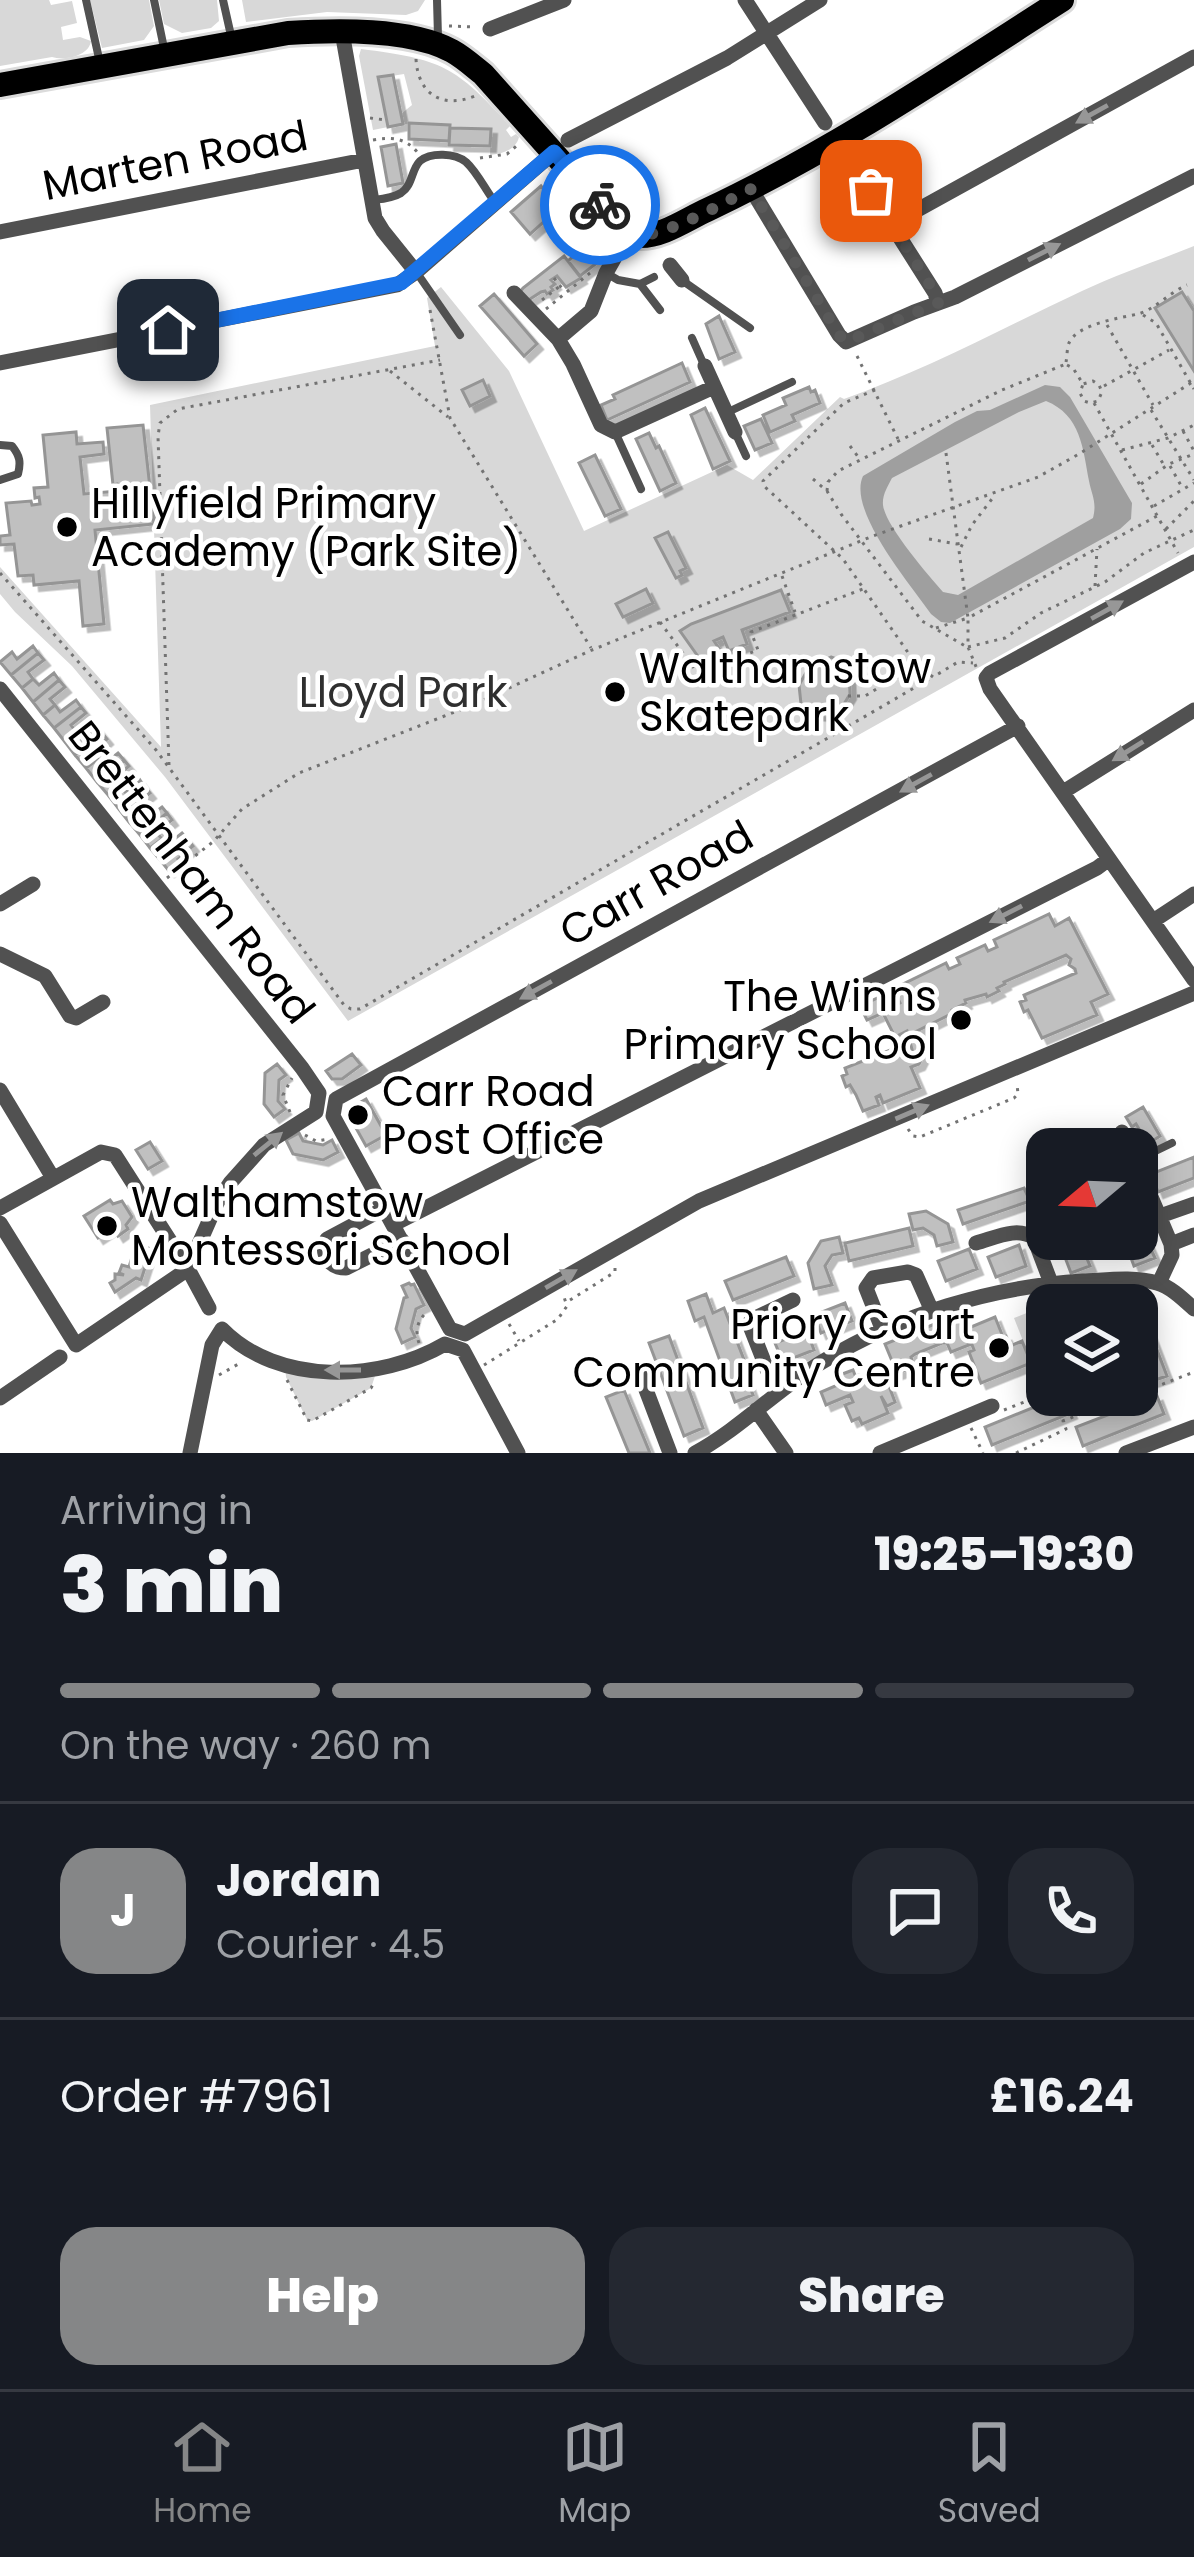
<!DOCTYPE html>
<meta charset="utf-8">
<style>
:root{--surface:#171b24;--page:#242831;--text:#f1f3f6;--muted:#9ea1a6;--line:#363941;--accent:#858687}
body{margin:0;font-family:Poppins,sans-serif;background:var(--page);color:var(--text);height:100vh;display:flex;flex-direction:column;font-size:45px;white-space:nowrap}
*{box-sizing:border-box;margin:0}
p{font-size:39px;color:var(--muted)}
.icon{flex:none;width:66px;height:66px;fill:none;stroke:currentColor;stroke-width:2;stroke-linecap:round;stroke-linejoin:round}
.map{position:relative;height:1453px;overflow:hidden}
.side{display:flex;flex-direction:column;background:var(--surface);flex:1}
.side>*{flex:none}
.needle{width:78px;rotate:251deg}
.buttons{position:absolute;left:1026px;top:1128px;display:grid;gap:24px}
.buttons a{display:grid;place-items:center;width:132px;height:132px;border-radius:24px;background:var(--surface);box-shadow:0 6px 30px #0003;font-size:60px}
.pin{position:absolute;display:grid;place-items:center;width:102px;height:102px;color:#fff;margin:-51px;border-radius:24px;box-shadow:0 6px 18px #0006}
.courier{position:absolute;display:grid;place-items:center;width:120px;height:120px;margin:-60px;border:9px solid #1a73e8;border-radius:50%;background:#fff;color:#222;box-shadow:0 3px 15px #0007}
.overview em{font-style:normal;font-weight:800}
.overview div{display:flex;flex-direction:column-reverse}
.overview{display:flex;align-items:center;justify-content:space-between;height:204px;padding:0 60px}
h1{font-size:78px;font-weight:800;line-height:90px}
.bar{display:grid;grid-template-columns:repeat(4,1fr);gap:18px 12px;align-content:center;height:144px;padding:0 60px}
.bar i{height:15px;border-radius:9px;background:var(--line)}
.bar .on{background:var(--accent)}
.bar p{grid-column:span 4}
.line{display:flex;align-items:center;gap:30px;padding:0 60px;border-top:3px solid var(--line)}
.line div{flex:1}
.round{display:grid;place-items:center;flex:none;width:126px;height:126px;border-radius:36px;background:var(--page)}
.action{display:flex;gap:24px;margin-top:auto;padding:24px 60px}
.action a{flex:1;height:138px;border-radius:36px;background:var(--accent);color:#fff;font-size:48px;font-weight:800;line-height:138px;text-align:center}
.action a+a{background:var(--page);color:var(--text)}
.menu{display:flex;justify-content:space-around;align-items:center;height:168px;border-top:3px solid var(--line);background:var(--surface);font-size:33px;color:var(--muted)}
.menu a{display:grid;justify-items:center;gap:6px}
.menu .on{color:var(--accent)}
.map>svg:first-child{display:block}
.green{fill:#d8d8d8}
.water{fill:#9f9f9f;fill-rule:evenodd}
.building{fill:#c0c0c0;stroke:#959595;stroke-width:3;filter:url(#shadow)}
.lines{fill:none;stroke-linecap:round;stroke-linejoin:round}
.primary-casing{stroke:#dbdbdb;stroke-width:30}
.path{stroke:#737373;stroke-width:3;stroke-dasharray:3 6;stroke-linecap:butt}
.service{stroke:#515151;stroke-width:8}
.minor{stroke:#515151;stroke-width:15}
.primary{stroke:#000;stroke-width:24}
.oneway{fill:#979797}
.done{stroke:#595959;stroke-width:12;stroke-dasharray:0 21.6}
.route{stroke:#1a73e8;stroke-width:15}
.poi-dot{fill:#000;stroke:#fff;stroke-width:4.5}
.labels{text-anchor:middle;stroke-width:9;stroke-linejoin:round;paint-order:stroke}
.street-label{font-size:42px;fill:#000;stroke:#fff}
.poi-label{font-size:42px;fill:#000;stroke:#fff;text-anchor:start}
.park-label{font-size:42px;fill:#2f2f2f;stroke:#fff}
</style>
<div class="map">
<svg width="1194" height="1453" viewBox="0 0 1194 1453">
<defs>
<filter id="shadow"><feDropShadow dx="5.5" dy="5.5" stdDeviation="0" flood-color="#0004"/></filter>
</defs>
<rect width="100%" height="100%" fill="#fff"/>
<path class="green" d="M0,0h49l2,5 21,-4 5,22 -16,4 2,13 17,-3 11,4c-2,15 -26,20 -39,16l-52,9z
M90,0h59l5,26 -10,14 -42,8z
M159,0h58l2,21 -8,7 -29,5 -18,-9z
M242,0h183l-7,11 -12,4 -79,-3 -81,10z
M361,49c80,10 95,17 149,77l-4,4 5,7 5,-3 3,3c-3,13 -17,17 -29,18l1,-26 -41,-1 -1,-3 -46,-1 -2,-10 11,-9 -8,-31 -25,4 9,49 -15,3 -14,-74z
M1194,246v301l-846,474 -183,-244 -93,-111 -57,-54 -15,-18v-27l161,180 -11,-342 285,-59 -8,-48 14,-11 68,84 75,160 143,-66 26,15 87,-83 4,2c82,-29 159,-71 238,-108 36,-17 75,-30 112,-45z
M1047,1305v65l-11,4 -22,-56z
M285,1364l92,6 -6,18 -59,33 -5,-1 -21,-43z"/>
<path class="water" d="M1045,385l15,2 10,10 62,106 -1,16 -11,10 -170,94 -9,-1 -10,-8c-21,-30 -84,-104 -68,-138l92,-54 22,-11 13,-1zM1046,401c35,14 37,48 43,80 3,15 8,21 4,37l-135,77 -15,-3c-15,-17 -58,-67 -60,-87 -1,-10 5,-19 9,-27l127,-66z"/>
<path class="building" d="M393,75l10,49 -15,3 -10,-50z
M409,123l41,2 -1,16 -40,-2z
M450,128l41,1 -1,17 -41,-1z
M396,144l7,39 -15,3 -7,-39z
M541,186l18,22 -29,26 -19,-22z
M589,242l13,17 -22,17 -12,-15z
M564,256l17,22 -15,9 -9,-11 -6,4 4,4 -4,3 2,3 -6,4 -2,-3 -4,1 -14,9 -7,-9 3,-4z
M1182,292l12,19v60l-39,-63z
M494,294l43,50 -13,12 -44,-50z
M719,316l16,36 -16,7 -13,-35z
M682,363l8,19 -83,38 -6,-15 14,-6 -2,-4z
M483,380l7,16 -20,10 -8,-16z
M809,387l2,5 4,-2 5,13 -28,12 3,6 -25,11 -7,-17 23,-10 -3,-7z
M705,408l25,53 -17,8 -22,-54z
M761,419l11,24 -17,7 -11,-24z
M143,425l11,99 -59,6 9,94 -21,2 -4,-45 -45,4 -1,-10 -15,1 -4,-32 -14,1v-9l10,-1 -4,-32 25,-2 1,4 8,-1 -1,-7 -4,1 -1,-10 14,-1 -5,-52 33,-3 1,12 26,-2 1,12 -24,3 4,37 34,-3 -1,-7 -4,1 -6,-57z
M649,433l7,15 3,-2 17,37 -16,8 -24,-52z
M595,455l26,54 -16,7 -26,-53z
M668,532l18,36 -6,3 2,4 -6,3 -21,-40z
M646,589l7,14 -30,14 -7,-13z
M781,590l9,22 -48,18 5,14 -18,7 -6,-14 -9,4 10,15 -17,13 -27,-38 11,-7z
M33,646l5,7 -27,22 -11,-13 12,-10 5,7z
M38,653l6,7 -16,12 5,7 -11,9 -11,-13z
M831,657l11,4 7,9 1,24 -6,10 -11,8 -9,3 -11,-1 -12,-10 -2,-19 8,-14 8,-7z
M54,673l5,7 -26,22 -11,-14 11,-9 6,6z
M59,680l6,7 -15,12 5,6 -12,10 -10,-13z
M76,700l5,7 -27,21 -11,-13 12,-10 5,7z
M81,707l5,6 -15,12 5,7 -11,10 -11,-14z
M97,727l5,6 -27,22 -10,-13 11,-10 6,7z
M102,733l5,6 -15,13 6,7 -12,9 -11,-13z
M118,753l6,7 -27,22 -11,-14 12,-9 5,6z
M124,760l5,6 -15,13 5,7 -11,9 -11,-13z
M140,780l5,7 -27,21 -10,-13 11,-9 6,6z
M145,787l5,6 -15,12 6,7 -12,10 -11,-14z
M162,807l5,6 -27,22 -11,-13 12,-10 5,7z
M167,813l5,7 -16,12 6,7 -12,9 -10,-13z
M182,833l6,7 -27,21 -11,-13 12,-9 5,6z
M188,840l5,6 -15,13 3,3 -12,9 -8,-10z
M1049,914l6,12 14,-8 39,76 -17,8 6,13 -55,23 -14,-28 -4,2 -4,-10 6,-2 -2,-5 52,-22 -1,-4 -6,-4 2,-6 -5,-4 -62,27 1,2 -8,4 2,3 -12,6 -1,-3 -21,6 1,3 -14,7 1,3 -38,19 7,26 -3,6 -8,3 9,21 -37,15 -3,-8 -4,2 3,8 -16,6 -7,-16 -6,-10 -4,2 -4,-11 5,-2 -2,-6 58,-23 2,4 4,-2 5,10 -7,-26 -12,6 -12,-24 -16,7 -7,-14 22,-10 7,13 11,-6 -7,-14 53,-26 3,6 11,-5 -3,-6 28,-13 3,6 9,-4 -3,-7z
M352,1054l9,11 -19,14h-10l-6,-8z
M277,1064l9,11 -7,5 -1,21 7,8 -11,8 -10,-13 1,-31z
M366,1099l20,36 -20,11 -15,-27 3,-13z
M1143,1107l17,29 -12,8 -12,-20 -4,3 -6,-10z
M299,1133l4,8 20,4 9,-5 6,12 -15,8 -30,-6 -7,-14z
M150,1142l12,19 -14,8 -12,-19z
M1194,1157v21l-36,14 -7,-18z
M1024,1188l6,13 -67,23 -5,-14z
M110,1200l3,4 9,-3 10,16 -6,8 2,4 -10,7 -5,-8 -15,10 -14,-22z
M926,1211l22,13 5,18 -16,4 -3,-11 -11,-7 -10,2 -4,-16z
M1137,1219l18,39 -21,8 -10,-27h13z
M909,1228l4,18 -64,15 -4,-18z
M839,1237l4,16 -11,2 -7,11 7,19 -18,4 -6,-26 13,-22z
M1058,1239h21l11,27 -19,7z
M136,1244l15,5 -10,31 -5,-2 -21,14 -5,-9 5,-3v-6l9,1 -5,-2 3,-8 7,2z
M1019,1245l7,21 -30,11 -8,-20z
M969,1249l8,20 -31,12 -8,-20z
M786,1257l8,19 -61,24 -8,-19z
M409,1283l2,2 3,-1 10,21 -8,4 -5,19 4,9 -13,6 -6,-14 8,-31 3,-1 -5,-11z
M706,1294l7,19 11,-5 24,62 -1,9 6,16 -18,7 -31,-85 -9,4 -7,-20z
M845,1303l7,18 -31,12 -7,-18z
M1139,1303l28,73 -18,6 -12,-31v-46h-3z
M957,1315l12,30 -18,7 -4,-9h-5l-27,11 -4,3 3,10 -17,6 -12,-29z
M995,1317l8,20 3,-1 4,10 12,-5 9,22 -50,20 -12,-31 5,-2 -8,-21z
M807,1331l7,19 -31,12 -8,-19z
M669,1336l34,92 -19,8 -35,-93z
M853,1370l4,10 15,-6 3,8 11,-4 9,24 -8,4 -6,-10 7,17 -26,11 -3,-6 -7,3 -7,-16 8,-3 -3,-7 -24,10 -5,-13 19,-8 -3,-8z
M624,1390l26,63h-21l-23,-56z
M1064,1395l7,18 -79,32 -7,-18z
M1157,1396l7,18 -81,32 -7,-19z"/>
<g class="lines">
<g class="primary-casing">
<path id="primary" d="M0,85l288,-52c48,-3 121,-5 164,18 11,6 21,15 31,23l133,149c8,7 12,12 23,13 23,1 48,-17 68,-26 125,-59 239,-136 355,-210"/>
</g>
<path class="path" d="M449,26l26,1
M416,59c2,36 27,50 59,37
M370,118l16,2
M373,140c18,-3 32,-3 45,13
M480,158l27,-4 13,-11
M554,278l10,13
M542,300l18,-14
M546,309l44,-36
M430,310l20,108 141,230
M1143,315l13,8 38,66
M1107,325l46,80
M857,356l41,83
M1066,362c1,-4 1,-15 3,-19 8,-19 51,-25 69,-29 16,-4 32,-22 49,-29
M1067,365l6,3 10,16 -3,9 4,8 6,2 8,-2 4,-9 -3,-7 -6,-4 -10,3
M390,371l58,46
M1104,386l65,-36
M875,390l-31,13 -81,78 1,5 79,73 73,105 17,13 25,-15 15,1
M1094,403l84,150
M1151,410l43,70
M1183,431l11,20
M1152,445l13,22
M850,446l9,12
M1122,450l46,-12 26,-13
M946,453l22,165 189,-102
M1170,466l13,23
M813,479l14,12 14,23 81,107 45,26
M1141,484l28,-20 25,-10
M827,491l1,-9 10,-11 164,-81 64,-26
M1154,506l40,-23
M1166,529l28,-28
M929,539l28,5
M961,547l11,-22 23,-30
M0,573l156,177 188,255 7,4h9l573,-332
M782,576l13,36
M1095,586l2,-37
M660,622l42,57 29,-19 27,-10 -7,-18 112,-43
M936,628l32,-10v29l9,22
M968,647l37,-9 36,-25 64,-31 39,-29 50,-23
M848,696h17l31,-19 10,-1 12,-8
M169,765l-11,-329 2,-13 18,-14 262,-49
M167,878l47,-37 28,-32 57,-36 171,-67 122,-56 281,-114 165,-59 41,-23 115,-73
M290,1112l-7,-17 9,-17
M908,1129l5,7 7,1 94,-39 4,-4 -1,-10
M305,1135l11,6 13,-2
M570,1300l45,-28v-8
M509,1324l10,17
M419,1343c-4,-11 -2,-22 7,-30
M484,1365l74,-46 9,-13 -4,-12
M219,1375l23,-13
M287,1380l20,40 5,1 59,-33 3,-5
M1137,1394l57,-22
M1109,1395h25
M1004,1410l43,-17
M971,1428l12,25
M1016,1453l50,-24 -3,-8 61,-24"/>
<path class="service" d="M86,0l14,63
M154,0l11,53
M223,0l9,40
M437,0l1,37
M373,200c9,-1 20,-2 28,-7 12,-8 10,-23 19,-32 11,-9 35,-8 46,1 11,10 19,27 28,39
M417,273l43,62
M606,273l12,7 22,4 14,-7
M683,281l67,47
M640,284l20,26
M692,338l12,27
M728,412l64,-30
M615,432l26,57
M735,432l11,24
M0,445l12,1c8,10 9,16 6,28l-18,6
M1137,1160l35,-17"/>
<path class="minor" d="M745,0l80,123
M490,29l74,-29
M342,32l33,186 8,13 33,41
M568,140l159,-82 93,-58
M850,159l85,134 3,10
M751,189l88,146 7,7 68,-30 41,-15 239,-121
M892,224l302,-167
M0,232l364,-72
M628,234l-22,39 -15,38 -33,28 15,25 28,61 14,7 99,-45
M670,265l12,15
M514,293l44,46
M0,363l397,-78 19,-13 138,-120
M705,366l30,66
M1194,562l-204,111 -4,5 4,11 204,291
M0,689l302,379 17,25 -3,19 -52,33 -34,38 -13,20 -29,66 -112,76 -76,-122
M1018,726l-682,373 -3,17 117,213 15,5 234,-133 495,-208
M1063,792l131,-82
M0,904l33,-20
M1153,921l41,-27
M0,954l45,22 25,40 6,2 27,-16
M0,1090l53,88
M1122,1132l8,17
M1137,1164l34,80 1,11 -13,28
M0,1208l101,-56 14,3 73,114 21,39
M385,1208l-58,31c-7,15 2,29 19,29l56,-28
M1160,1216l34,-12
M394,1224l703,-356 12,-9
M976,1243c19,-5 41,-17 58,-5l17,45
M1171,1244l23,-9
M883,1331l-17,-43 7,-10 35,-6 8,3 16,36
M640,1374l30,79
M776,1392l-26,-66 1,-6 42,-20
M0,1398l60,-41
M756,1410l30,43
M190,1453l22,-108 10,-16c56,57 158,53 223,15l18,6 55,103
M695,1453c46,-25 82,-64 127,-91 79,-48 169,-75 261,-81 24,-1 50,-5 74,2 14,4 26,16 37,26
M880,1453l112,-47
M1126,1453l68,-26"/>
<use href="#primary" class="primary"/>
</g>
<defs><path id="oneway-solid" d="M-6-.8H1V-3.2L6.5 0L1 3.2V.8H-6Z" transform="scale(3)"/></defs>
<g class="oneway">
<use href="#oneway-solid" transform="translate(1092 114) rotate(151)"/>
<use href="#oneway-solid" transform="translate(1044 252) rotate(-27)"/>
<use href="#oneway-solid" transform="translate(1107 610) rotate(-29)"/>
<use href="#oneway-solid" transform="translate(1128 751) rotate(148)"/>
<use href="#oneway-solid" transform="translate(916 783) rotate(151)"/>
<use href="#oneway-solid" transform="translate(1006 914) rotate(153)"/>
<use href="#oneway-solid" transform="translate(536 990) rotate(151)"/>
<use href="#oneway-solid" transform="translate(912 1112) rotate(-23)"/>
<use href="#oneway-solid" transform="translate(268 1144) rotate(-39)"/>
<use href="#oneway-solid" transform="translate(561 1279) rotate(-30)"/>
<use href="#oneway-solid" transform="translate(343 1370) rotate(180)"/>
</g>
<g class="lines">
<path class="done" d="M600,205c7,8 17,22 27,28 24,13 99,-32 124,-44l88,146 7,7 92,-39 -3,-10 -64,-102"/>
<path class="route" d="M168,330l233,-47 153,-131 46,53"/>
</g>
<g class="poi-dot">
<circle cx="67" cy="527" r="12"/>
<circle cx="615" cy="692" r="12"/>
<circle cx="961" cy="1020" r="12"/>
<circle cx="358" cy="1115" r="12"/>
<circle cx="107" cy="1226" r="12"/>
<circle cx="999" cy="1348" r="12"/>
</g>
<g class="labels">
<g class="street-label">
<text transform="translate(175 160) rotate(-11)" y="15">Marten Road</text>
<text transform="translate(192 872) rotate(52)" y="15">Brettenham Road</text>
<text transform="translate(656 883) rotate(-29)" y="15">Carr Road</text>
</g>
<g class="poi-label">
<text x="91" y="518">Hillyfield Primary<tspan x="91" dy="48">Academy (Park Site)</tspan></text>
<text x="639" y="683">Walthamstow<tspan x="639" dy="48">Skatepark</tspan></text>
<text x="937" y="1011" text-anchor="end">The Winns<tspan x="937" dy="48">Primary School</tspan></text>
<text x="382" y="1106">Carr Road<tspan x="382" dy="48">Post Office</tspan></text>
<text x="131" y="1217">Walthamstow<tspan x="131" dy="48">Montessori School</tspan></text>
<text x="975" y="1339" text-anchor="end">Priory Court<tspan x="975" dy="48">Community Centre</tspan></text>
</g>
<g class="park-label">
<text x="403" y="707">Lloyd Park</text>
</g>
</g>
</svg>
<div class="buttons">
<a><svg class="needle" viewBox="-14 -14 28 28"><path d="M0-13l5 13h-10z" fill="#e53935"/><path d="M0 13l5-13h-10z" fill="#9ea1a6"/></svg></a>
<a><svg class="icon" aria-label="layers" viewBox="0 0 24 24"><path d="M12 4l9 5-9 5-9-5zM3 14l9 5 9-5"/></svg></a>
</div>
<div class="pin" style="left:871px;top:191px;background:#ea580c"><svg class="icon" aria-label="bag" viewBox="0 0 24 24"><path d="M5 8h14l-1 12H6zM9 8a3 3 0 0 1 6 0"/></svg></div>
<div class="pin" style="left:168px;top:330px;background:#1f2937"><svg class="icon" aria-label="home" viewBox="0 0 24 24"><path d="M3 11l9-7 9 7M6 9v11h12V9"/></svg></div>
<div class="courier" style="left:600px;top:205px"><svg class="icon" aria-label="bike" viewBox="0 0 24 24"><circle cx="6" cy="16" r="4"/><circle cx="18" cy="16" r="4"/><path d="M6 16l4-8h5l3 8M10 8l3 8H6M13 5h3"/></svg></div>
</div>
<section class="side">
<div class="overview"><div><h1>3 min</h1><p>Arriving in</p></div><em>19:25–19:30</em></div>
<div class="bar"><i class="on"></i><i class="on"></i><i class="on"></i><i></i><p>On the way · 260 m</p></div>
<div class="line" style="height:216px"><b class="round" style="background:var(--accent);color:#fff">J</b><div><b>Jordan</b><p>Courier · 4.5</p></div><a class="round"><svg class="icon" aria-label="chat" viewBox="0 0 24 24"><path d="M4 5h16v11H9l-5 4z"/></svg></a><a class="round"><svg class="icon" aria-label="phone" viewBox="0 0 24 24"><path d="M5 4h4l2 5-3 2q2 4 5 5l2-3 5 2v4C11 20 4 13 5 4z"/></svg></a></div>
<div class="line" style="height:156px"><div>Order #7961</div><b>£16.24</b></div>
<div class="action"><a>Help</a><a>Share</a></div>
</section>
<nav class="menu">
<a class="on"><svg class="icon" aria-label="home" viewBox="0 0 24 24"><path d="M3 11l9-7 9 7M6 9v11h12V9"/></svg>Home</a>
<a><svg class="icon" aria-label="map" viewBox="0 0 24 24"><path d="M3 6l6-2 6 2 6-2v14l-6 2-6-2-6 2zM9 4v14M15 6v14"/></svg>Map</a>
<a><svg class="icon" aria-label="saved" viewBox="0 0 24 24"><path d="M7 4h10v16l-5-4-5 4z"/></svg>Saved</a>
</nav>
